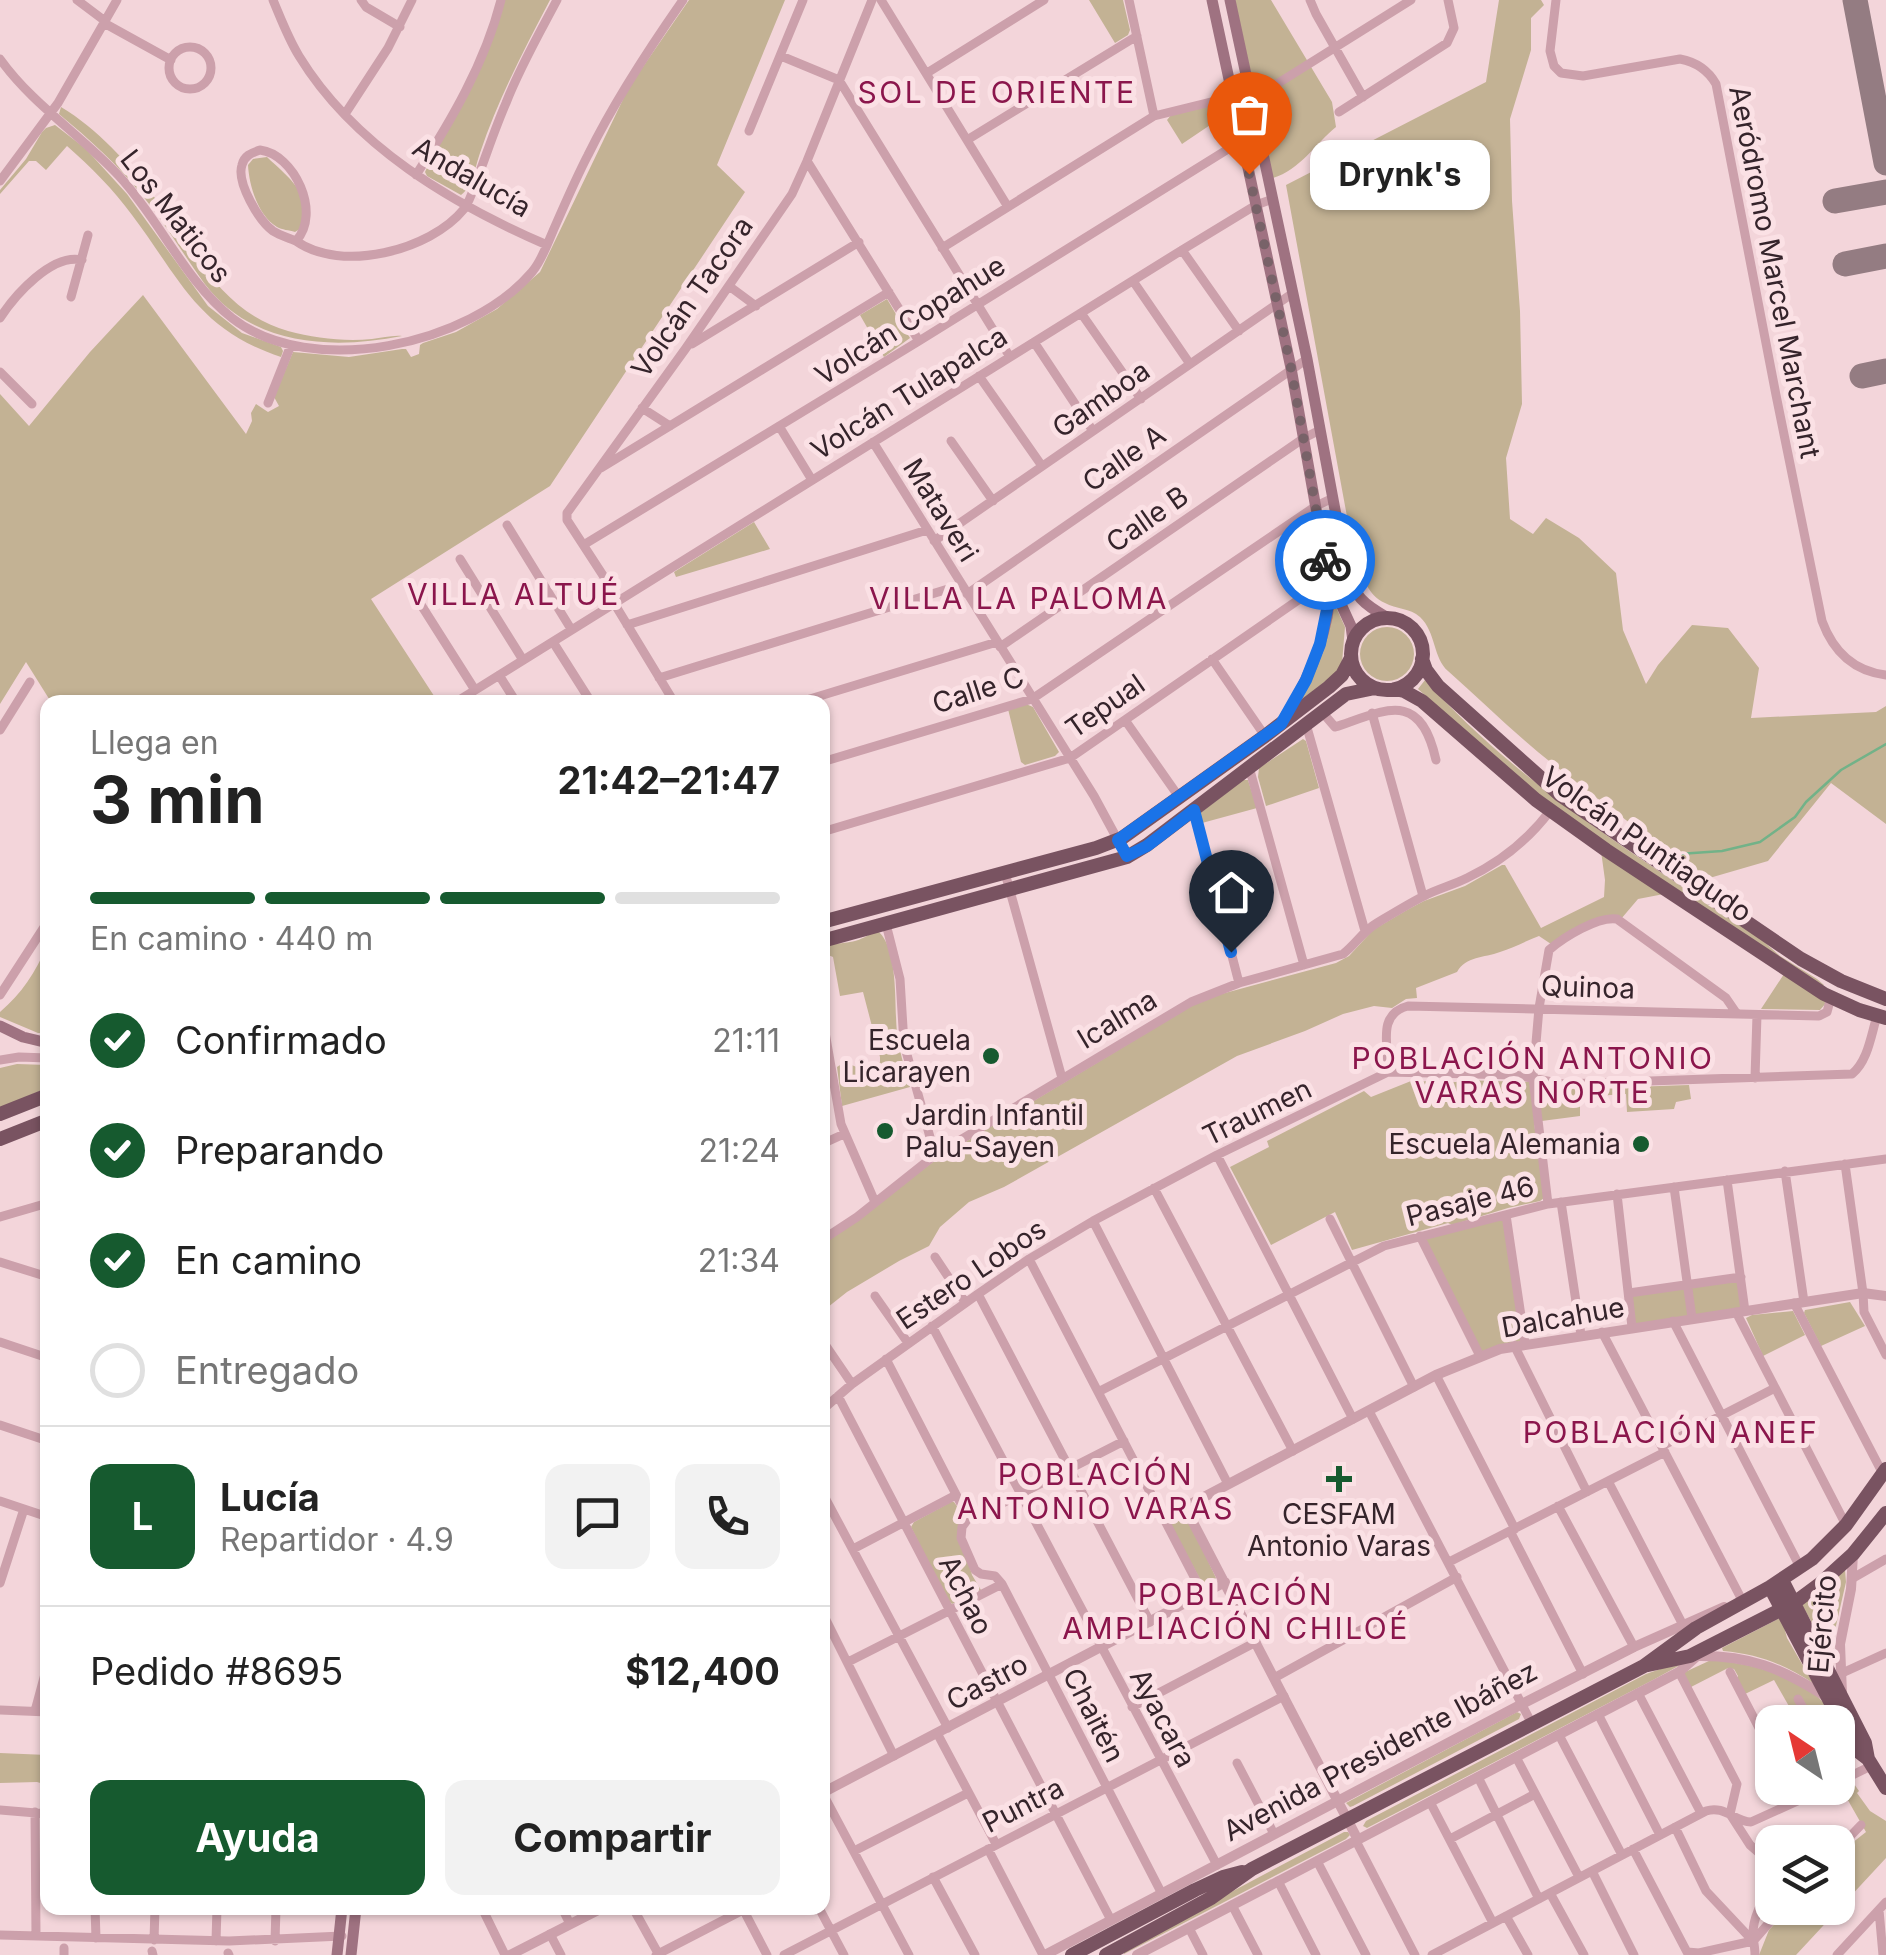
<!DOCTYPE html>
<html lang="es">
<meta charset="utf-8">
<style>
:root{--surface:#fff;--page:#f2f2f2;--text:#222;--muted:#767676;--line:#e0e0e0;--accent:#165a2f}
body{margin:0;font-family:Inter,sans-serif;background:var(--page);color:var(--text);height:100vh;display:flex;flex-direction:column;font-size:38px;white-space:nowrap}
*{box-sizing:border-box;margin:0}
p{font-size:32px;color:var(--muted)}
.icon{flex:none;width:55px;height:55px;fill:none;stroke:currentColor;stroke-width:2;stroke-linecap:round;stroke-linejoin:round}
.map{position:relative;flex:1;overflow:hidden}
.side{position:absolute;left:40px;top:695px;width:790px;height:1220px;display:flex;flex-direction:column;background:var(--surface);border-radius:20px;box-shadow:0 2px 8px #0004}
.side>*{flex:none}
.needle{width:65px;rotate:325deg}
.tools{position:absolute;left:1755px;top:1705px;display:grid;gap:20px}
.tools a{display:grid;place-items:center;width:100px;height:100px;border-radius:20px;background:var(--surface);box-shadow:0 2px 8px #0004;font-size:50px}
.pin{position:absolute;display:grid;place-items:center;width:85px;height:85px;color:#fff;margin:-102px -42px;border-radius:50% 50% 50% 0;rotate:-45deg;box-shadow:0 0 10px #0007}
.pin .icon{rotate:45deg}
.courier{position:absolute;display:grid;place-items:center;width:100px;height:100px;margin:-50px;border:8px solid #1a73e8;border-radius:50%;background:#fff;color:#222;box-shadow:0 2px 12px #0007}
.bubble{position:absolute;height:70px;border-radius:20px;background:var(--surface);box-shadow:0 2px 8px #0004;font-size:32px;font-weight:700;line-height:70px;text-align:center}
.overview em{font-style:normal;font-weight:700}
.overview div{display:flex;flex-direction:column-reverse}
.overview{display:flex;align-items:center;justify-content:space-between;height:170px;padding:0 50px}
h1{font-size:65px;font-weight:700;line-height:75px}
.bar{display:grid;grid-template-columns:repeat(4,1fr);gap:15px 10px;align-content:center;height:120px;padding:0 50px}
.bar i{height:12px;border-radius:8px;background:var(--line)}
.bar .selected{background:var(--accent)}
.bar p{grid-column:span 4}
.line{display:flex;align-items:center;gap:25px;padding:0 50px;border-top:2px solid var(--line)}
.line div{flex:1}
.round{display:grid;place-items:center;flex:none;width:105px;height:105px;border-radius:20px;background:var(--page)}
ol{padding:0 50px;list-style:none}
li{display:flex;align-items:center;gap:30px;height:110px}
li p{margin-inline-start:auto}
li .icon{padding:10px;border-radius:50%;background:var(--accent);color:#fff;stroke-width:4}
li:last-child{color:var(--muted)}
li i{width:55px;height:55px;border:5px solid var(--line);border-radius:50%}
.button{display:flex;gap:20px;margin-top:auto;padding:20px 50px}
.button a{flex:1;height:115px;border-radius:20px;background:var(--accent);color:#fff;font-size:40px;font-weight:700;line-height:115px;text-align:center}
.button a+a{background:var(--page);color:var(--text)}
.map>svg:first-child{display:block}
.green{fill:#c3b294}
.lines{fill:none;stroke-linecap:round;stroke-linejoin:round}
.stream{stroke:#72b288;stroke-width:2.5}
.taxiway{stroke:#947c82;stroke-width:25}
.minor{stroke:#cca0ab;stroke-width:9}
.tertiary{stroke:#cca0ab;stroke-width:10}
.secondary{stroke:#9f7281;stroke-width:11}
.primary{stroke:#795361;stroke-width:14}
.done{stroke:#786268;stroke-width:10;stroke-dasharray:0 18}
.route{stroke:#1a73e8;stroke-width:12}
.poi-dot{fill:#165a2f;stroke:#fbe1e5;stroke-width:4}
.labels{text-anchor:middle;stroke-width:10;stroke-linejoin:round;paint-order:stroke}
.street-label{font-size:28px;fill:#35242b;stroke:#fbe1e5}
.poi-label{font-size:28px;fill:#35242b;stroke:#fbe1e5;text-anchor:end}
.neighbourhood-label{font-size:30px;letter-spacing:2.5px;fill:#8b164c;stroke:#fbe1e5}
</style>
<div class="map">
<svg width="1886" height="1955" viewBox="0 0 1886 1955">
<rect width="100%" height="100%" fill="#f3d5da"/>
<path class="green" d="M505,0h45c-26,50 -52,99 -70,153 -5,14 -7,33 -19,42l-34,-19 -2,-4z
M689,0h96l-68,165 28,27 -195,294 -179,113 67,103h-387l-25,-40 -26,42v-310l29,32 61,-74 53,-57 103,139 6,-13 -1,-8 5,-9 12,8 11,-6 -5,-9 19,-45 56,5 53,-8h4l5,8 8,-3 1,-9 3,-2 33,-11 41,-23 43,-37 89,-185z
M1089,0h34l7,30 -2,5 -13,8z
M1235,0h36l61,102 4,25c-21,17 -36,43 -63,51z
M1499,0h42l3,5 -13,13v32l-21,69 2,82 8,110 2,93 -16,54 4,61 23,15 13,-16 33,20 37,35 7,57 23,54 12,-19 34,-40 36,3 31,40 -8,50 125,-6 10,-6v118l-55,-41 -63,78 -62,18c-50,-37 -100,-73 -148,-111 -39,-30 -74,-65 -110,-97 -15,-13 -12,-39 -28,-54 -10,-9 -24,-8 -35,-14 -17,-7 -23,-28 -30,-43l-69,-375 200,-103z
M1224,103l4,10 -46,31 -15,-24 4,-5z
M61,107c37,22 68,57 94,91 37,50 67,115 133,133 27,7 56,11 84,8 10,-1 21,-4 30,-3 -71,14 -151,10 -198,-53 -21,-29 -39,-60 -62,-88 -25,-31 -53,-56 -83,-81z
M55,125l31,24 41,45 81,112 34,27 39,14 2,4 -2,6c-84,-28 -100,-77 -149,-142 -19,-26 -41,-48 -65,-69l-21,24 -10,-9h-7l-29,33v-4l26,-31 16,-27 4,-4z
M267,157c24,23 42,33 36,70l-8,5c-6,-2 -13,-2 -18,-5 -19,-11 -28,-42 -29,-62l5,-6z
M887,299l23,39 -26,19 -24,-42z
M754,522l16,27 -94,28 -2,-5z
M1335,605l10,22 -3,36 -6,10 -35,28 22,-48z
M1360 654a27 27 0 1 1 54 0a27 27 0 1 1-54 0Z
M1425,680c95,106 219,180 336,259l19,17 37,23 7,6 -3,2 -234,-156 -67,-51 -102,-91z
M1026,704l7,3 26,45 -4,4 -30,9 -4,-3 -13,-53z
M1303,739l3,2 13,47 -53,18 -8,-29 1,-9z
M1243,780h5l9,28 -55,15 -3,-9z
M1601,851l63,43 -26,5 -17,20 -7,-3 -63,28 -12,-8c-13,5 -26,12 -39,16 -16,6 -34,4 -43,20l-41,16 1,10 -11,1 -14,9 -18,-2 -31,8 -38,17 -68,25 -233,131 -35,15 -29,25 -11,19 -30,15 -52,31 -24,19v-67l114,-85 266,-160 133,-36 13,-7 24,-26 34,-20 17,-9 41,-15 37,-21h3l36,63 63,-31 1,-17z
M873,932h6c20,19 15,74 18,100 2,19 8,37 13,55l-68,19 -5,-39c12,-9 21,4 34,5l9,-10v-5l-17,-65 -23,4 -7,-39 -5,-2 -5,3 -1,-11c20,-7 30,0 51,-15z
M47,946v87h-9l-38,-16v-5c22,-19 35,-39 47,-66z
M1784,974l41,25 1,4 -6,7 -59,-1z
M17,1064l30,1v23l-47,20v-40z
M1461,1080l68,2 43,7 117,-4 2,14 -15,3 -2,7 -47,3 -1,-18 -46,3v19l-46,6 10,76 -4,3 -32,7 -56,17 -4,-2 -96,27 -17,-38 -64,33 -41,-78 39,-20 -2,-6 97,-50 7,6 40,-16 45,1z
M1504,1219l17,122 -39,11 -57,-113z
M1739,1279l4,30 -109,15 -4,-30z
M1850,1302l15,24 -44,20 -17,-33 1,-3z
M1793,1311l12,24 -42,21 -17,-38 6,-3z
M951,1502h3l10,14 -5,9 13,50 9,15 -29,14 -5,-4 -36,-73 3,-5z
M1185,1511l31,67 -9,7 -6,-4 -33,-61z
M1845,1570l1,12 -11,48 -2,37 -3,-12 -28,-50z
M1778,1619h4l5,19 26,45c-29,-19 -55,-29 -90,-32l-1,-3z
M1711,1660c37,3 85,14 112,42 5,6 9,14 13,20h-38l-24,-42 -29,14 -9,-14 2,-4 -4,-7 -6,-1 -37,19 -8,-14z
M1681,1662l1,2 -29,16 -286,148 -4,-2 3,-5 280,-147z
M1517,1712l4,2 -2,5 -166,87 -3,1 -4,-4z
M0,1753l47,2v30l-10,-3 -37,1z
M1852,1781l7,10 -2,2 13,18 16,10v37l-90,97h-37l10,-25 20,-22h49v-54l28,-22 -25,-44z
M1344,1832h4l2,3 -4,4 -222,115v-5z"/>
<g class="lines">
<path class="stream" d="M1679,854l43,-3 38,-9 35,-25 11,-15 35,-32 45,-26"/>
<path class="taxiway" d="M1855,0l31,163
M1835,201l51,-9
M1845,264l41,-8
M1862,376l24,-5"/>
<path class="minor" d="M77,0l28,21
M273,0c8,19 15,38 26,56 55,90 153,148 248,189
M361,0l5,7 34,20
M881,0l127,207
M1129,0l25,116
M1310,0l6,14 47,83
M1556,0l-6,51 4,15 7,7 22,3 97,-17c16,3 28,11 36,25l60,311 46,226c11,30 31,50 64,54
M104,23l67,37
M169 68a21 21 0 1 1 42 0a21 21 0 1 1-42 0Z
M781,56l58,24 171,277
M0,59c33,46 81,76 119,117 41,44 66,105 113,142 79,62 238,27 300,-46 10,-12 15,-27 21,-41 11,-25 22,-51 35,-76 27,-55 60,-105 95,-155
M927,73l117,-73
M1339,112l108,-69 7,-15 -6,-28
M345,114l43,-66 24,-48
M749,131l54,-131
M967,140l170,-104
M260,150c34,4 62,63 36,91 -7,-3 -17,-6 -23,-10 -14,-10 -37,-49 -31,-66 2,-9 9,-12 18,-15z
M807,161l112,180
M416,175c35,-54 69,-112 85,-175
M0,181l58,-78 59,-103
M296,241c45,32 134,10 168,-32 7,-9 10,-23 15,-35 9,-24 17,-48 27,-71 14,-36 33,-69 51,-103
M942,248l212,-132 69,-17 41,-7 147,-92
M1182,250l57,81
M1133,281l57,83
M729,286l27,20
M71,297l17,-62
M1081,313l60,86
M0,318c15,-23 52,-65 82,-58
M1034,342l59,89
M692,344l167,-102
M0,372l32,32
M979,376l63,90
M268,403l23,-58
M642,408l28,18
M779,426l33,54
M951,441l42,60
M873,442l221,354 33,61
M601,468l288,-176
M507,525l64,104
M934,541l359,-248
M585,544l334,-203 314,-195 27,-8
M460,559l63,101
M411,589l64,101
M967,594l340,-235
M619,600l-52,-80v-7l119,-165 106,-154 15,-33 65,-161
M614,603l60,99
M627,625l300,-95
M553,642l38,60
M1000,647l304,-209 16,-8
M1212,659l53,77
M499,675l17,27
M659,678l302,-93
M456,702l726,-452 74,-45 17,-6
M800,702l197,-60
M1322,712l13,15c51,-17 85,-38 101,33
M1372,713l51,183
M1125,720l54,77
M1306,724l59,207
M0,730l30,-48
M822,762l210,-63 284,-193 17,-8
M1249,767l55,198
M1194,809l45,174
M822,832l248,-74 260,-180
M1005,873l57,205
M886,924l14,55 4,65 31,111
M0,995l48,-74
M822,1015l19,109 34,78
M0,1060l19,-3 29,1
M1388,1072c1,-25 -12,-58 20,-66l411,10 8,-4 4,-15
M1755,1078l2,-63
M822,1144l22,-10
M1217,1155l136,264
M1845,1164l18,129 1,19 22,43
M1785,1171l19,131
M1727,1180l18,131
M1674,1187l18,131
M1154,1188l139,263
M1617,1194l15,133
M1561,1202l20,133
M1548,1204l-15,-126 6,-70 10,-58c15,-13 49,-34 68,-31l109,79 11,16
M1506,1215l19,128
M0,1217l48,-14
M1330,1219l84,168
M1093,1221l135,263
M1420,1236l60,120
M822,1240l35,-23 78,-62 256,-153 48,-19 104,-29c13,-10 20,-23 34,-31 15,-9 31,-19 47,-27 13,-7 29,-11 43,-18 32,-15 61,-38 83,-67
M935,1257l30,45
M1029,1259l174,335
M0,1262l48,15
M1629,1293l112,-16
M978,1294l172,328
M875,1296l33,47
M1794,1303l89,171
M1736,1312l110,213
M1673,1321l127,246
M932,1326l285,539
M1602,1332l140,268
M822,1340l30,44
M0,1342l48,16
M1514,1345l73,147
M886,1359l76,147 8,10
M1436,1375l79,154
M1098,1392l286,-146 164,-42 338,-45
M838,1396l273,524
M822,1410l30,-26 126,-90 51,-35 64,-38 124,-66 171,-83 127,3 48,9 289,-10c16,-13 19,-39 25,-58
M1369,1411l163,313
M0,1425l48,16
M1662,1446l113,-58
M1608,1481l75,144
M822,1492l126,236
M0,1501l48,16
M1558,1506l76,141
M970,1516l-8,11 -1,11 14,32 6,4 14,2 7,8 160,310
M970,1516h7l147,-75
M1510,1531l73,143
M853,1549l103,-54
M1449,1562l216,-110
M1853,1578l33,-19
M0,1583l24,-74
M822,1612l72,144
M848,1662l154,-78
M1679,1672l58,112 -7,30 20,31 22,19
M1730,1672l42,81
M1840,1674l46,-21
M1274,1678l183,-101
M1638,1693l63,120
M1798,1699l13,23
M1132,1707l124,-65
M0,1710l48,2
M35,1711l13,-48
M1598,1714l62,121
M937,1733l59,111
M1559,1735l63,120
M1516,1757l63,120
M1237,1763l37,71
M1478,1777l61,122
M1838,1782l33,-16
M822,1792l87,163
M1430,1802l63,121
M0,1810l48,4
M35,1812l1,124
M1675,1827l31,64 47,50
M1450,1839l85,-45
M1356,1841l59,114
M988,1849l55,106
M1633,1849l54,103 12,1 54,-12
M1838,1849l23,-24
M854,1851l114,-58
M1317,1861l49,94
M1592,1871l42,84
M933,1877l42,78
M1278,1881l38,74
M1550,1893l34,62
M1232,1905l26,50
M95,1908l1,30
M482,1908l23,47
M562,1908l8,16
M633,1908l26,47
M819,1908l25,47
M743,1909l24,46
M1879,1910l4,45
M1506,1916l22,39
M1189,1928l14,27
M550,1934l11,21
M0,1935l229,6 113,-5
M1755,1939l27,-31
M154,1940l1,-32
M216,1941l1,-33
M275,1941l1,-33
M64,1948v7
M152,1951l1,4
M228,1953l1,2
M656,1955l87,-45
M784,1955l500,-259
M1432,1955l274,-144c18,-6 28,10 45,11l75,-34
M1755,1955c0,-6 -1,-12 -2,-18 -1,-19 9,-36 19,-51
M1837,1955l49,-53"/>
<path class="tertiary" d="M1696,1656c53,-1 85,12 129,40
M1842,1694l-2,-50 11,-55 2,-35
M822,1793l403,-211
M1358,1840l-173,-333 251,-132 64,-26 363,-56 23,3
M510,1955l92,-47
M1045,1955l477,-251 112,-57 90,-40
M1137,1955l542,-283 17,-15"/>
<path class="secondary" d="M1212,0l79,368 34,191 10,32 16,35 2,15
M1230,0l77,359 39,210c9,28 17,35 42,49
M1285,717c25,-40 44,-84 46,-132
M0,1026l23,11 25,6
M337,1955l5,-47
M351,1955l5,-47"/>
<path class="primary" d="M1351 654a36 36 0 1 1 72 0a36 36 0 1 1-72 0Z
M1422,659l4,11 12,16 122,109 241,164 40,22 45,18
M1395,689l9,2 18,10 114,99 70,50 218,144 35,16 27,8
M822,922l274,-74 26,-10 143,-102 64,-49 13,-12 9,-17
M822,941l305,-84 20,-12 199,-151 29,-6
M0,1114l48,-19
M0,1139l48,-19
M1782,1580l83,163 3,16 18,29
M1770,1587l85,162 13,10
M1648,1665l42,-9 104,-53 27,-20 32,-29 33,-41
M1072,1955l123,-65 28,-13 19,-5
M1106,1955l105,-57 41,-29 392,-203 52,-38 74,-41 42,-28 34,-34 40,-56"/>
</g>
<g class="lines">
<path class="done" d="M1249,174l42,194 34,192"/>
<path class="route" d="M1231,952l-37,-142 -47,36 -20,10 -9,-16 163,-116 25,-44 14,-36 11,-54v-9l-6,-21"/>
</g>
<g class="poi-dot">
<circle cx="991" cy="1056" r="10"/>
<circle cx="885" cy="1131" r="10"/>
<circle cx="1641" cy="1144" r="10"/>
<path d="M1334 1464h10v10h10v10h-10v10h-10v-10h-10v-10h10z"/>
</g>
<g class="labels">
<g class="street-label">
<text transform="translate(472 177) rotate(30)" y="10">Andalucía</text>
<text transform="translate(176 216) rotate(52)" y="10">Los Maticos</text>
<text transform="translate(1775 272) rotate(79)" y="10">Aeródromo Marcel Marchant</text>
<text transform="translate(692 297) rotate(-55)" y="10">Volcán Tacora</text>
<text transform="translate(910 320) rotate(-32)" y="10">Volcán Copahue</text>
<text transform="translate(909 393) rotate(-32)" y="10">Volcán Tulapalca</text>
<text transform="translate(1101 399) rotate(-35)" y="10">Gamboa</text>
<text transform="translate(1124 458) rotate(-35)" y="10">Calle A</text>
<text transform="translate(941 510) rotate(58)" y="10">Mataveri</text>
<text transform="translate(1147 519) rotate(-35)" y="10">Calle B</text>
<text transform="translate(978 690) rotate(-18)" y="10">Calle C</text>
<text transform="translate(1105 706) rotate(-35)" y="10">Tepual</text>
<text transform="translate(1647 844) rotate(35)" y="10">Volcán Puntiagudo</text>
<text transform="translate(1588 987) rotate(2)" y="10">Quinoa</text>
<text transform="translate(1117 1019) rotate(-31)" y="10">Icalma</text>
<text transform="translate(1257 1112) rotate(-26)" y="10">Traumen</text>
<text transform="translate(1470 1201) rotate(-14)" y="10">Pasaje 46</text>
<text transform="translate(971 1274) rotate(-34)" y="10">Estero Lobos</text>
<text transform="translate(1563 1317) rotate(-10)" y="10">Dalcahue</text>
<text transform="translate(966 1595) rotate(63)" y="10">Achao</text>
<text transform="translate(1822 1624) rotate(-85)" y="10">Ejército</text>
<text transform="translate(987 1682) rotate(-28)" y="10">Castro</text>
<text transform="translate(1094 1715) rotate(63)" y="10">Chaitén</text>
<text transform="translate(1163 1718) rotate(62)" y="10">Ayacara</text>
<text transform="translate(1380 1751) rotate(-28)" y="10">Avenida Presidente Ibáñez</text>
<text transform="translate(1023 1805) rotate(-27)" y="10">Puntra</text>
</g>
<g class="poi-label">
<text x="971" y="1050">Escuela<tspan x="971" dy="32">Licarayen</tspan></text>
<text x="905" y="1125" text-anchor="start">Jardin Infantil<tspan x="905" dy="32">Palu-Sayen</tspan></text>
<text x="1621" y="1154">Escuela Alemania</text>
<text x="1339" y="1524" text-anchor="middle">CESFAM<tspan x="1339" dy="32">Antonio Varas</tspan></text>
</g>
<g class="neighbourhood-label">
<text x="997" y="103">SOL DE ORIENTE</text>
<text x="514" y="605">VILLA ALTUÉ</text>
<text x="1019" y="609">VILLA LA PALOMA</text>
<text x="1533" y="1069">POBLACIÓN ANTONIO<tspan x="1533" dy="34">VARAS NORTE</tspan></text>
<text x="1671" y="1443">POBLACIÓN ANEF</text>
<text x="1096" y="1485">POBLACIÓN<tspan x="1096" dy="34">ANTONIO VARAS</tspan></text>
<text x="1236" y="1605">POBLACIÓN<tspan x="1236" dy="34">AMPLIACIÓN CHILOÉ</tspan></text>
</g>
</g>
</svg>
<div class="tools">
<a><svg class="needle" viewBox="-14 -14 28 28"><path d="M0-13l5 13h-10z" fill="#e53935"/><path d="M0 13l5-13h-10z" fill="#767676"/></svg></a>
<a><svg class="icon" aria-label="layers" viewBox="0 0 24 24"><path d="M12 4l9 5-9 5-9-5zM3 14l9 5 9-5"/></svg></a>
</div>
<div class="pin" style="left:1249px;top:174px;background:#ea580c"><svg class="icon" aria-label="bag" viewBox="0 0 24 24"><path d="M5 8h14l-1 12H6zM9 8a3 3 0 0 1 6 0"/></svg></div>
<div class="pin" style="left:1231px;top:952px;background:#1f2937"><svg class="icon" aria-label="home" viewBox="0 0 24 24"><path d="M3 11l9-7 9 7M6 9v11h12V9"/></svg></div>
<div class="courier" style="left:1325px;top:560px"><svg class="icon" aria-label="bike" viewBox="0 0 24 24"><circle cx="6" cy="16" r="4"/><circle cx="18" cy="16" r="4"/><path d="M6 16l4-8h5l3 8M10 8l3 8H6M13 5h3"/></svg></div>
<div class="bubble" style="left:1310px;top:140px;width:180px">Drynk's</div>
<section class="side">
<div class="overview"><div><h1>3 min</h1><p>Llega en</p></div><em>21:42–21:47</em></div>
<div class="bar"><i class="selected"></i><i class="selected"></i><i class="selected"></i><i></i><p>En camino · 440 m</p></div>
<ol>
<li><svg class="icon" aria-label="check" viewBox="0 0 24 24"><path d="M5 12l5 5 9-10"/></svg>Confirmado<p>21:11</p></li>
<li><svg class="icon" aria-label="check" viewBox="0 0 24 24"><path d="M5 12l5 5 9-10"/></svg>Preparando<p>21:24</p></li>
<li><svg class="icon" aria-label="check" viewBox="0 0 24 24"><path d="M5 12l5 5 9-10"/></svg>En camino<p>21:34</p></li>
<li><i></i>Entregado</li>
</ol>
<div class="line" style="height:180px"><b class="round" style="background:var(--accent);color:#fff">L</b><div><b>Lucía</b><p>Repartidor · 4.9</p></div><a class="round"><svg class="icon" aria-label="chat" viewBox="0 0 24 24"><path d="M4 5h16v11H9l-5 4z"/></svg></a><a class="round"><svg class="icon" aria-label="phone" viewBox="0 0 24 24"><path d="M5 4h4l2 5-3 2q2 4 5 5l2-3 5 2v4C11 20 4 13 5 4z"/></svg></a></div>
<div class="line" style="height:130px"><div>Pedido #8695</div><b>$12,400</b></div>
<div class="button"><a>Ayuda</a><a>Compartir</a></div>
</section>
</div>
